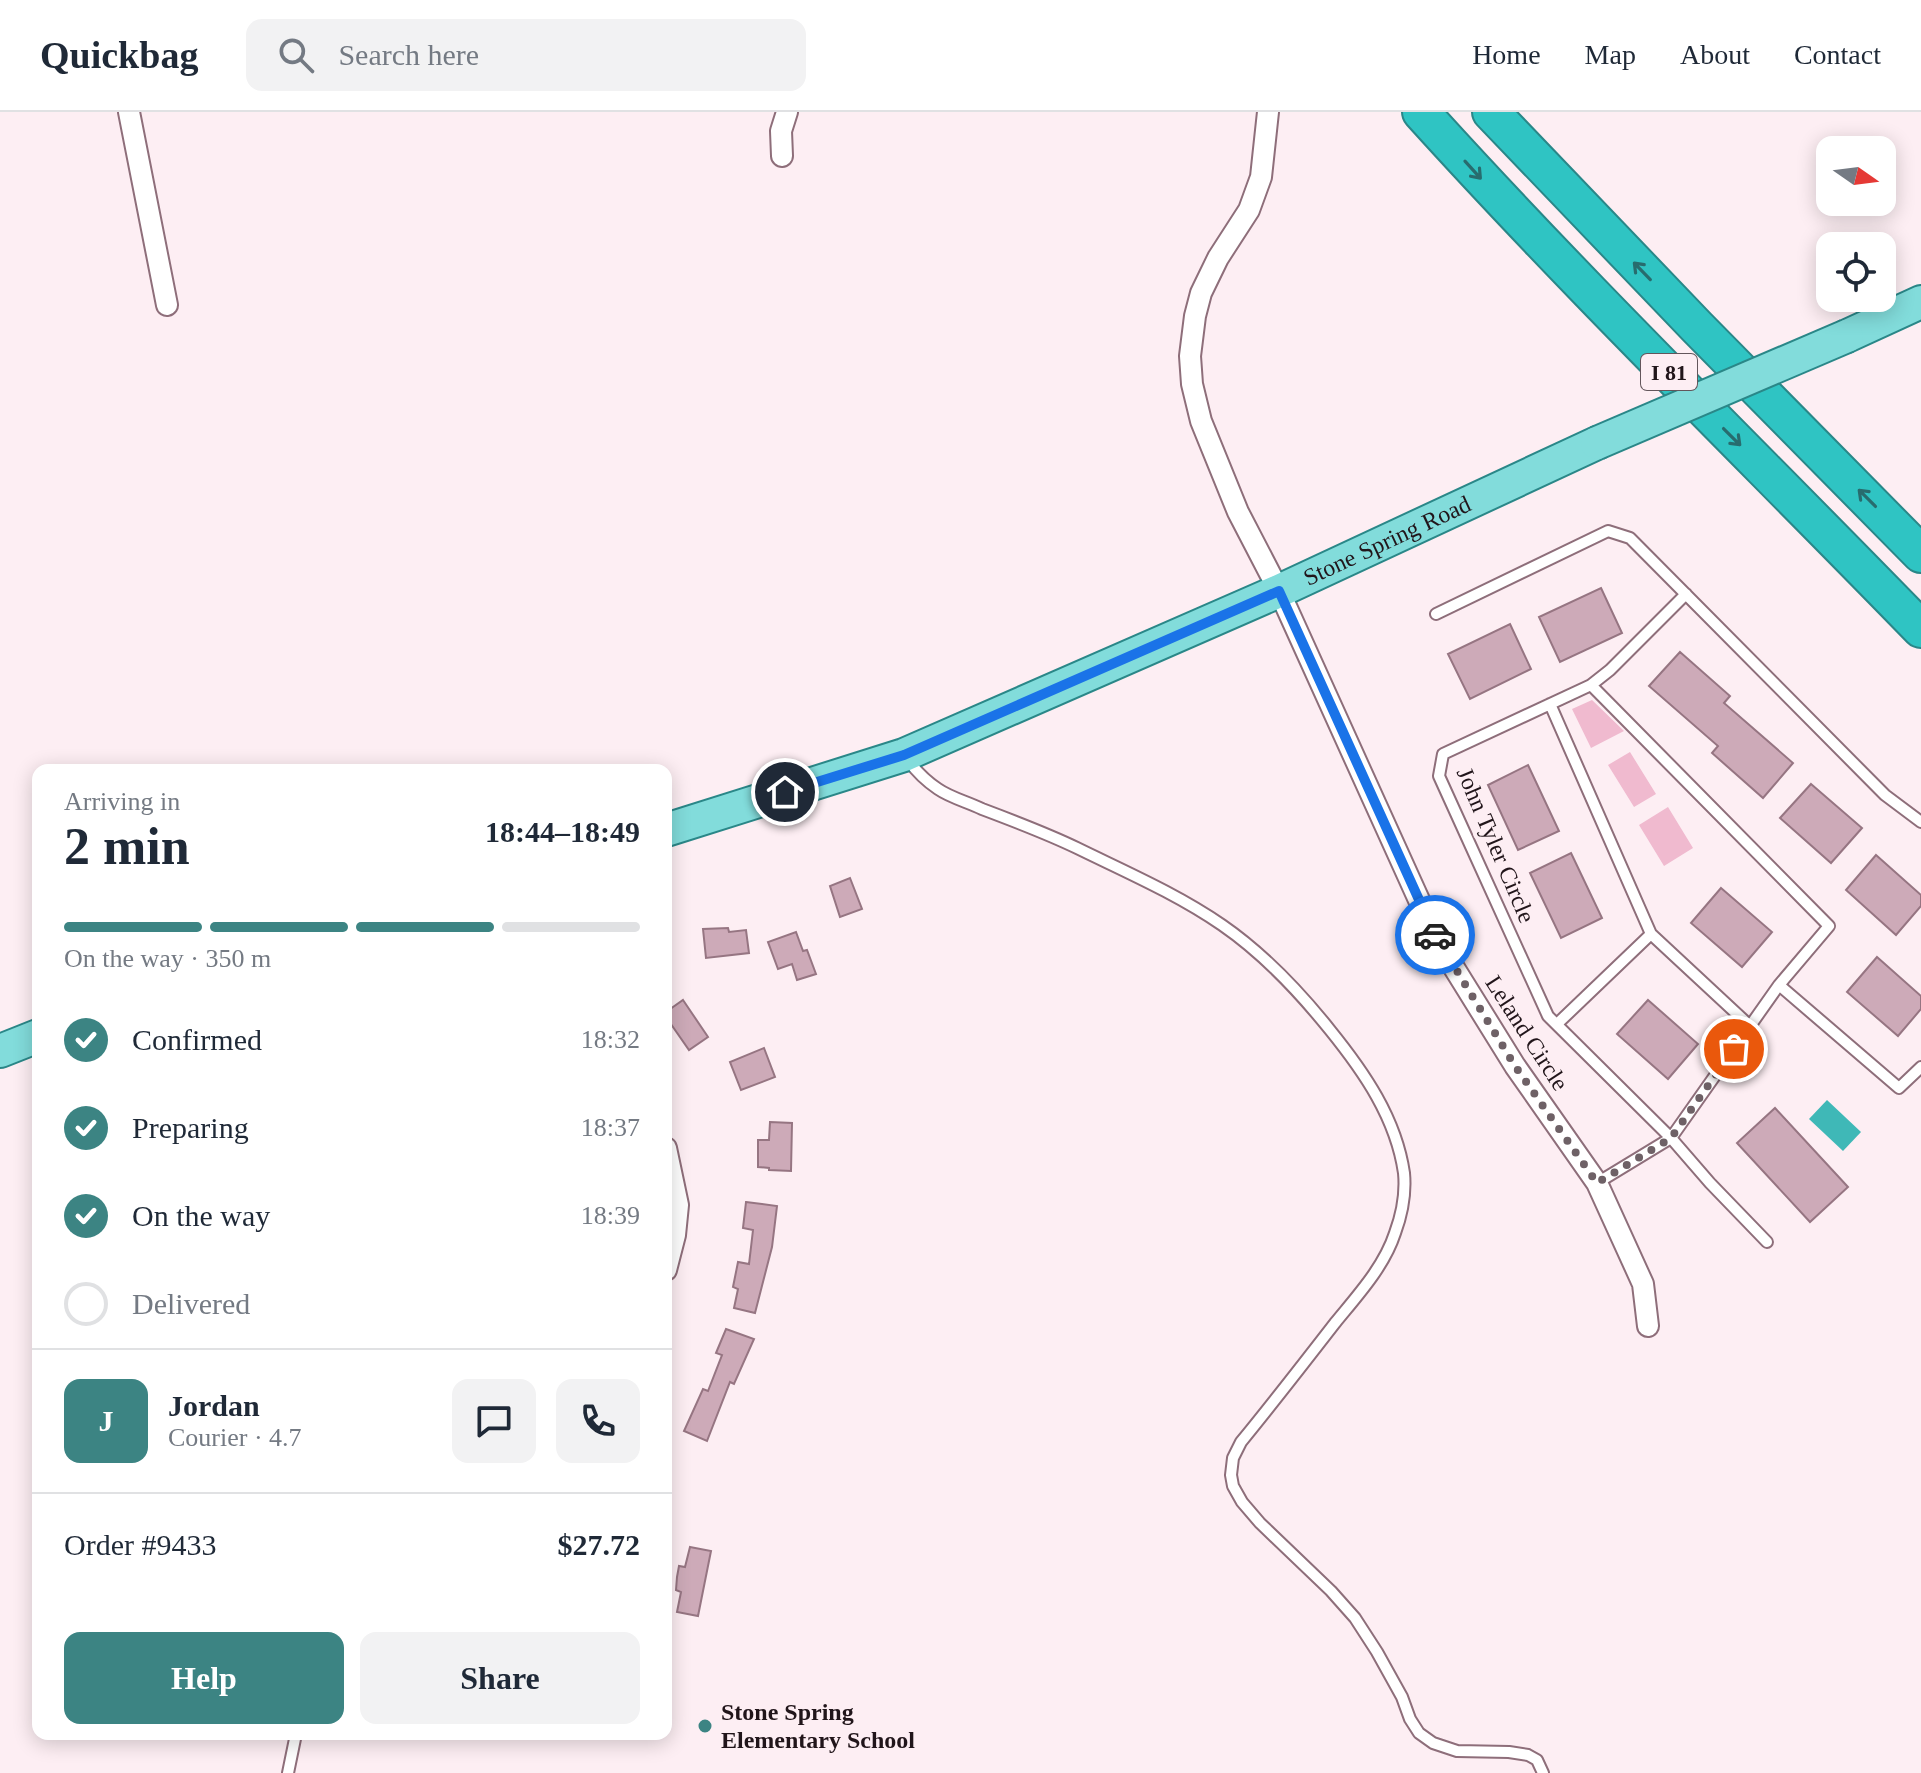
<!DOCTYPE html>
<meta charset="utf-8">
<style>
:root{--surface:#fff;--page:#f2f2f3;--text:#1f2937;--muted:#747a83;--line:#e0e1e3;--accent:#3c8483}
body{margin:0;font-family:Georgia,serif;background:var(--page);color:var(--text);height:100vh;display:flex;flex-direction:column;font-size:30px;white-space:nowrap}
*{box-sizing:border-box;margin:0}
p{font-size:26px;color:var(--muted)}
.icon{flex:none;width:44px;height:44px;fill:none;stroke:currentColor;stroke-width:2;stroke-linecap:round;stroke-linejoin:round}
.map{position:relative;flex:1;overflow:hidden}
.sheet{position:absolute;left:32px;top:652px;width:640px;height:976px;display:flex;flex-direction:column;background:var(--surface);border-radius:16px;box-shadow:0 4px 20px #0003}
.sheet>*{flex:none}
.needle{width:52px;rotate:104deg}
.tools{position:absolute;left:1816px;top:24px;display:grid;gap:16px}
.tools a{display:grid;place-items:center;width:80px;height:80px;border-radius:16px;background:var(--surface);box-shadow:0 4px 20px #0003;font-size:40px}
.pin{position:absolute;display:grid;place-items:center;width:68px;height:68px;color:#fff;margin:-34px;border:4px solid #fff;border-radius:50%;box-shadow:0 2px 8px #0007}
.courier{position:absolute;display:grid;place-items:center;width:80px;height:80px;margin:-40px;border:6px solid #1a73e8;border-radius:50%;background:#fff;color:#222;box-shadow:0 2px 10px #0007}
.overview em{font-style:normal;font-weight:700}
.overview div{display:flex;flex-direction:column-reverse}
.overview{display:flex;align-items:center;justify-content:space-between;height:136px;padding:0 32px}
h1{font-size:52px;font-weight:700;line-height:60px}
.bar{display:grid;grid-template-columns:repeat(4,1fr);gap:12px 8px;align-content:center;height:96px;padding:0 32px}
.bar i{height:10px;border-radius:6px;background:var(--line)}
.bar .selected{background:var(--accent)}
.bar p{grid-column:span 4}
.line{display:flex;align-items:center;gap:20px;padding:0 32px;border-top:2px solid var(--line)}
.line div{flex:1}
.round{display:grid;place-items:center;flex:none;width:84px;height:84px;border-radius:16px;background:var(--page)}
ol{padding:0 32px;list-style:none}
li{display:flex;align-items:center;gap:24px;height:88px}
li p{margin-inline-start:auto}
li .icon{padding:8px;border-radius:50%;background:var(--accent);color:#fff;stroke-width:4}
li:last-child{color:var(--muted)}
li i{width:44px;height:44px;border:4px solid var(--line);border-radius:50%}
.button{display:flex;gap:16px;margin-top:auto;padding:16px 32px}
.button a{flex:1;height:92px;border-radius:16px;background:var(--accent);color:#fff;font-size:32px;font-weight:700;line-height:92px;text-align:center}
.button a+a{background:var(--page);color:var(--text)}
header{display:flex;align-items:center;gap:48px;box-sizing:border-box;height:112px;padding:0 40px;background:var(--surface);border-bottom:2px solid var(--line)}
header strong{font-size:38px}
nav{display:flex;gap:44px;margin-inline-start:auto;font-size:28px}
.search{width:560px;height:72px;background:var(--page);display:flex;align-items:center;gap:20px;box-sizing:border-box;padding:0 28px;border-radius:16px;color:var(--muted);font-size:30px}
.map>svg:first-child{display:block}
.green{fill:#f0bacf}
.water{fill:#3fb8b7}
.building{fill:#cdaab8;stroke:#967582;stroke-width:2}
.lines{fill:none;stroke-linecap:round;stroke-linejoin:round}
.lane-casing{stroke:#8e6e7a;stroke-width:14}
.street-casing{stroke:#8e6e7a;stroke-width:24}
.primary-casing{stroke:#2a8788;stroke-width:36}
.highway-casing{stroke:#2a8788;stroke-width:40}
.lane{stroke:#fff;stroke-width:10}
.street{stroke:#fff;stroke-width:20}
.primary{stroke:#82dcdb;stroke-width:32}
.highway{stroke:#2fc4c3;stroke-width:36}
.primary-bridge-casing{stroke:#2a8788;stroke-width:36;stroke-linecap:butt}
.primary-bridge{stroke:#82dcdb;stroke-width:32}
.oneway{stroke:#286c6e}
.done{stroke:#6e6166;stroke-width:8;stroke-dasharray:0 14.4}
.route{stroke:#1a73e8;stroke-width:10}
.poi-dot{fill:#3c8483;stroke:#fdeef3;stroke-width:3}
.labels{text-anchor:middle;stroke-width:8;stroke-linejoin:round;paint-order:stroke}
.shield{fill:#fdeef3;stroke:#63565b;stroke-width:2}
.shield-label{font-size:22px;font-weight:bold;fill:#21151a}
.street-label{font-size:24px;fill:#21151a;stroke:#fdeef3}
.poi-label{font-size:24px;font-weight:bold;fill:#21151a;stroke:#fdeef3;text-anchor:start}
</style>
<header>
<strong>Quickbag</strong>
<div class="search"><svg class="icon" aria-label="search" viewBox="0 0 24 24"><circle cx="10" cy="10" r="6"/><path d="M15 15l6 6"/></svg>Search here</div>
<nav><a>Home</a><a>Map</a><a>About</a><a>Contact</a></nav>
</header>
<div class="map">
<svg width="1921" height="1661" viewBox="0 0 1921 1661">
<rect width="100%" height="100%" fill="#fdeef3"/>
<path class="green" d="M1592,588l32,31 -33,17 -19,-39z
M1630,640l26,42 -22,13 -26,-42z
M1668,695l25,41 -29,18 -25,-41z"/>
<path class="water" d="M1827,988l34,32 -18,19 -34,-32z"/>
<path class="building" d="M1601,476l21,45 -62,29 -21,-45z
M1510,512l21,45 -61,30 -22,-45z
M1680,540l50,44 -6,7 69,60 -30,35 -51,-45 6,-7 -69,-60z
M1528,653l31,66 -41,19 -30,-65z
M1811,672l51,44 -31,35 -51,-45z
M1571,741l31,65 -41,20 -31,-65z
M1876,743l45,40v11l-25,29 -50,-45z
M850,766l12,31 -22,8 -10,-31z
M1721,776l51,44 -30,35 -51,-44z
M728,816l1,4 17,-2 3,23 -43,5 -3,-29z
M796,820l7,19 4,-1 9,24 -19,6 -5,-16 -14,5 -10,-27z
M1877,845l44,39v13l-23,27 -51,-44z
M683,888l25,37 -19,13 -23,-33v-5z
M1648,888l50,44 -30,35 -51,-45z
M764,936l11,29 -34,13 -11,-28z
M1775,996l73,79 -38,35 -73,-79z
M770,1010l22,1 -1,48 -22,-1v-2l-11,-1v-27h11z
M746,1090l31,4 -5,41 -17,66 -21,-5 4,-19 -5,-2 5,-25 11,2 4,-34 -10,-2z
M726,1217l28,10 -20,45 -4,-2 -23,59 -23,-10 19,-42 5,2 14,-36 -6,-2z
M690,1435l21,4 -13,65 -21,-4 4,-20 -5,-2 1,-13 2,-11 6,1z"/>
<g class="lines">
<g class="lane-casing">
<path id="lane" d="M1436,502l172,-83 22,7 255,257 36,27
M1591,573l19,-15 76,-76
M1550,592l101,230 99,92
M908,648c8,11 18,21 30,29 13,9 30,13 44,20 32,12 64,24 95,39 49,24 100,46 145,77 42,29 76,65 108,105 34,42 66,88 74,143 2,21 -2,41 -9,60 -11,34 -38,63 -60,90 -31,40 -62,80 -94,119l-8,16 -2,17 2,11 9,16 18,21 71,68 24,27 22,34 25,45 8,22 9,14 14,10 24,8 52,1 19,3 9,5 6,13
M1779,873l120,103 22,-21
M1557,912l94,-90
M1597,1071l74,-45 108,-153 50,-59 -238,-241 -148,69 -4,22 109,240 123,122 39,45 57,59
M288,1661l8,-39"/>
</g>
<g class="street-casing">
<path id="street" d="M129,0l38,193
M1268,0l-7,65 -12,33 -31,48 -17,35 -6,23 -5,40 2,28 9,37 37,91 41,79 159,351 77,124 82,117 46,101 5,42
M782,44l-1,-25 6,-19
M666,1036l12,57 -3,30 -9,35"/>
</g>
<g class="primary-casing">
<g id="primary">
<path d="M1847,224l74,-34"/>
<path id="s1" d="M666,718l238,-75 375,-164 318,-148"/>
<path d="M0,939l38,-15"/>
</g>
</g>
<g class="highway-casing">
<path id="highway" d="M1421,0c161,178 333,345 500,517
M1491,0l206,215 224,227"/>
</g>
<use href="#lane" class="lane"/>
<use href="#street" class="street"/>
<use href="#primary" class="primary"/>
<use href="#highway" class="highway"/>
<g class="primary-bridge-casing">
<path id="primary-bridge" d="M1597,331l250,-107"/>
</g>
<use href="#primary-bridge" class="primary-bridge"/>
</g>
<defs><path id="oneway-shaft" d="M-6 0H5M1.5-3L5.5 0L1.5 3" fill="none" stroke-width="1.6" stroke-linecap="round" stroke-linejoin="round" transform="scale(2)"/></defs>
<g class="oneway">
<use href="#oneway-shaft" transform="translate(1473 58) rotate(48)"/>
<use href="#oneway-shaft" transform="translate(1642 159) rotate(-134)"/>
<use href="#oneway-shaft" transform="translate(1732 325) rotate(45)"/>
<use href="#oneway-shaft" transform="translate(1867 386) rotate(-135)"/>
</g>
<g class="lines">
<path class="done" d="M1435,823l80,131 82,117 74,-45 63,-89"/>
<path class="route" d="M785,680l119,-37 375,-164 156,344"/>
</g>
<circle class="poi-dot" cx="705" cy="1614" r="8"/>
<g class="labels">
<rect class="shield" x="1641" y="242" width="56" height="36" rx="6"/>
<g class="shield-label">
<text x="1669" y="268">I 81</text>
</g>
<g class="street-label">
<text dy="8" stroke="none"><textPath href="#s1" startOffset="778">Stone Spring Road</textPath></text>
<text transform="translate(1496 733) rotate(67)" y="8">John Tyler Circle</text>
<text transform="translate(1527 921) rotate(57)" y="8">Leland Circle</text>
</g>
<g class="poi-label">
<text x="721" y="1608">Stone Spring<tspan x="721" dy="28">Elementary School</tspan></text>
</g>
</g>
</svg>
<div class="tools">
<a><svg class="needle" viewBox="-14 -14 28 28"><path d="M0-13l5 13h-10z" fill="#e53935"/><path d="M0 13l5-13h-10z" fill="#747a83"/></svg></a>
<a><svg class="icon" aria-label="locate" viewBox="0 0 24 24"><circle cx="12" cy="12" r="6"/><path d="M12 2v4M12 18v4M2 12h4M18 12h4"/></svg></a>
</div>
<div class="pin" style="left:1734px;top:937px;background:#ea580c"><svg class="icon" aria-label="bag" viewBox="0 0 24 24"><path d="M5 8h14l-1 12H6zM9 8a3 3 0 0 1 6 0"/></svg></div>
<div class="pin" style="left:785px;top:680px;background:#1f2937"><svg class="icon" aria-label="home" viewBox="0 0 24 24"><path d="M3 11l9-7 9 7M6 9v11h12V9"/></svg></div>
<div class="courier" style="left:1435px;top:823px"><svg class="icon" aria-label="car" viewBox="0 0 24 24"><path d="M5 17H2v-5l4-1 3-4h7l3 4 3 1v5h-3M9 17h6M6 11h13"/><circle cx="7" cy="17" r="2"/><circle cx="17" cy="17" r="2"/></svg></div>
<section class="sheet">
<div class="overview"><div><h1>2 min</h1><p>Arriving in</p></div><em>18:44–18:49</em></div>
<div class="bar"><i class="selected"></i><i class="selected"></i><i class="selected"></i><i></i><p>On the way · 350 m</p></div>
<ol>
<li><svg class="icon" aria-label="check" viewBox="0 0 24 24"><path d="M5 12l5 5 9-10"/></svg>Confirmed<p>18:32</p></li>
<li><svg class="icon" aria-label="check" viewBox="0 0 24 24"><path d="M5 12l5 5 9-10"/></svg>Preparing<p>18:37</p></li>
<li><svg class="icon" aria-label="check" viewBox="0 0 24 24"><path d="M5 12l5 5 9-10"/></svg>On the way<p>18:39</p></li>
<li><i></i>Delivered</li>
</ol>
<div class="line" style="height:144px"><b class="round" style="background:var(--accent);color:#fff">J</b><div><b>Jordan</b><p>Courier · 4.7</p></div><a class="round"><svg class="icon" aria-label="chat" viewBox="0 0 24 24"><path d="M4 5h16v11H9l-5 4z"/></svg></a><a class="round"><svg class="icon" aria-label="phone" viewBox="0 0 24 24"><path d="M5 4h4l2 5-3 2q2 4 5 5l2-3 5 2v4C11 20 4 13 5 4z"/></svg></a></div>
<div class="line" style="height:104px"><div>Order #9433</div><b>$27.72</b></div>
<div class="button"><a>Help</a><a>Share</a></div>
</section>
</div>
